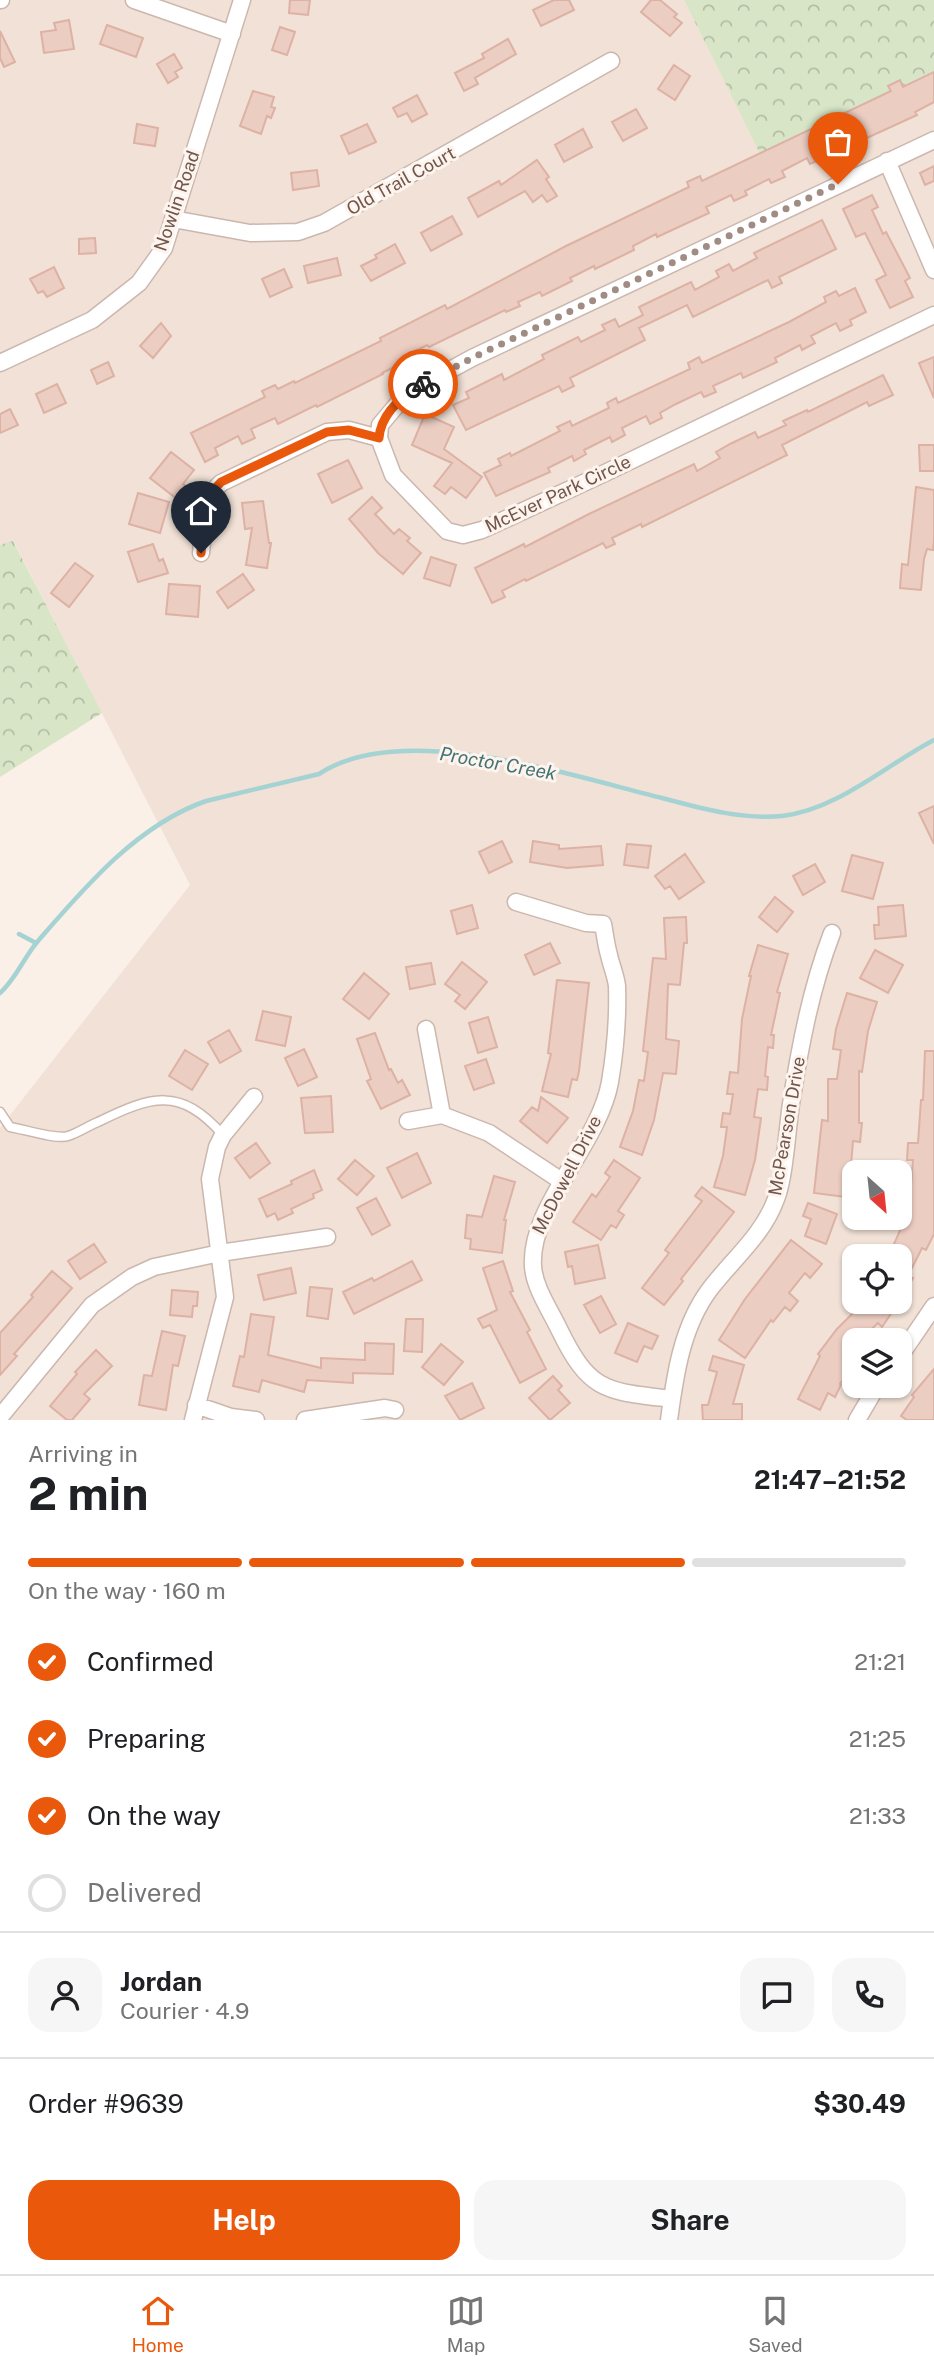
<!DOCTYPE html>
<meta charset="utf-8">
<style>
:root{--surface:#fff;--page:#f6f6f6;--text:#202124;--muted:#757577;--line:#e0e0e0;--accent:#ea580c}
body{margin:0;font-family:"Public Sans",sans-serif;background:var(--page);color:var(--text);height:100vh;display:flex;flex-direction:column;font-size:26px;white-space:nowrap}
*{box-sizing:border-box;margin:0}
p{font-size:23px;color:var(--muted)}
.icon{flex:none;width:38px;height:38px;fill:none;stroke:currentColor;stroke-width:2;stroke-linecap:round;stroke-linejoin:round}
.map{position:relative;height:1420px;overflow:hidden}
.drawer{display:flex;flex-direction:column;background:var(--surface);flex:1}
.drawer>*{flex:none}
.needle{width:46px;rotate:153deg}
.tools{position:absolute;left:842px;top:1160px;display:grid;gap:14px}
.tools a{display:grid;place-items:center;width:70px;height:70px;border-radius:14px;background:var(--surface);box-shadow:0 2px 5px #0004;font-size:35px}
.pin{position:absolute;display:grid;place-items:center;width:60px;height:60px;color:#fff;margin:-72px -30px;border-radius:50% 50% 50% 0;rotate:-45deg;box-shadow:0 0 7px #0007}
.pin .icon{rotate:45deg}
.courier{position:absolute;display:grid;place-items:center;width:70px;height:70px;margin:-35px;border:5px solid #ea580c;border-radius:50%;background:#fff;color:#222;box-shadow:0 2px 9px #0007}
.head em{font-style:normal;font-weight:700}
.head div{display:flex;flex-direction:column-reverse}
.head{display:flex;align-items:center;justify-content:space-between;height:119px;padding:0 28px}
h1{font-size:46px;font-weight:700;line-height:52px}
.bar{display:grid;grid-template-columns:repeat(4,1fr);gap:10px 7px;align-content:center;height:84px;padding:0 28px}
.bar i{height:9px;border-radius:5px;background:var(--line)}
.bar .active{background:var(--accent)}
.bar p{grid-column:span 4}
.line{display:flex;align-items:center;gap:18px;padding:0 28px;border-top:2px solid var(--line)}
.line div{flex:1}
.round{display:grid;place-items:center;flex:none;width:74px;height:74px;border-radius:21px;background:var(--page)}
ol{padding:0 28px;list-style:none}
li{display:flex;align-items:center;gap:21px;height:77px}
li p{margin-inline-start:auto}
li .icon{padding:7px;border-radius:50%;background:var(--accent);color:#fff;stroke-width:4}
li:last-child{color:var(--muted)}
li i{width:38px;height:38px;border:4px solid var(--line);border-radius:50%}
.button{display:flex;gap:14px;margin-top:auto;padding:14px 28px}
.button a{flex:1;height:80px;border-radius:21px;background:var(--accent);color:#fff;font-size:28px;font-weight:700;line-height:80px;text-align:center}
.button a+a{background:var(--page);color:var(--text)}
.tabs{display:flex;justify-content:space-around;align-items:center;height:98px;border-top:2px solid var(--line);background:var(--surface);font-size:19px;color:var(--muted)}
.tabs a{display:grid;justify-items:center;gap:4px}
.tabs .active{color:var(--accent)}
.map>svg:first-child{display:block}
.residential{fill:#f1e1d6;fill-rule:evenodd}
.forest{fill:url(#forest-crowns)}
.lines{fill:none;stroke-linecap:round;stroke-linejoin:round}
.stream{stroke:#a5d2d2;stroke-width:4.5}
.building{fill:#eccdc2;stroke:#ddb1a4;stroke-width:2}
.lane-casing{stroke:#cbb7ae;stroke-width:11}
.street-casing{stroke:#cbb7ae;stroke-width:19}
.lane{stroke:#fff;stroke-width:8}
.street{stroke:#fff;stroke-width:16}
.done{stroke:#a18c84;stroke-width:7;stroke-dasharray:0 12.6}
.route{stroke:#ea580c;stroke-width:9}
.labels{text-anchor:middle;stroke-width:6;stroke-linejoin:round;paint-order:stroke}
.street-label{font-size:18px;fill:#71564e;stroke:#fdf4ed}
.water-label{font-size:19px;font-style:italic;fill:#447375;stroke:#fdf4ed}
</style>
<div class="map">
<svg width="934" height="1420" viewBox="0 0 934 1420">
<defs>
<pattern id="forest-crowns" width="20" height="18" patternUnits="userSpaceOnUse" patternTransform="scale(1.75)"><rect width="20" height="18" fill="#d8e6c7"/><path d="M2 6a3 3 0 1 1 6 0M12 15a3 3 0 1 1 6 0" fill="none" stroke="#b4bda4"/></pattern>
</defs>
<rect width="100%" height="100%" fill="#faf0e7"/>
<path class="residential" d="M0,0h684l82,166 168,-73v1327h-934v-292l190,-243 -176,-343 -14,3zM854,1172h46v46h-46zM854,1256h46v46h-46zM854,1340h46v46h-46z"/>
<path class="forest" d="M684,0h250v93l-168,73z
M13,541l89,172 -102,64v-232z"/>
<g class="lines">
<path class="stream" d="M19,934l17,9
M0,993c16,-14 24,-36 38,-52 46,-53 99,-116 168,-140l113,-27c83,-55 253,2 343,24 38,10 80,22 120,18 55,-6 104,-51 152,-76"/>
</g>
<path class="building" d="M290,0h20l-2,15 -19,-2z
M554,0h15l5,10 -33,16 -8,-16z
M651,0h9l17,14 -3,3 8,6 -12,13 -29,-24z
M69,20l5,29 -30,4 -3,-21 15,-2 -2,-7z
M107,25l36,13 -7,19 -36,-13z
M280,27l15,5 -8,23 -15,-5z
M0,31l15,31 -11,5 -4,-9z
M508,39l8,15 -41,24 3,6 -14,7 -9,-18 29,-15 -2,-4z
M174,54l8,14 -7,4 3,5 -10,6 -11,-19z
M674,65l16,11 -15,24 -17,-11z
M934,72v30l-19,10 2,3 -107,49 -3,-6 -25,13 3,6 -14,6 -2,-4 -24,12 2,4 -13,6 -3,-6 -25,12 3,6 -52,24 -1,-3 -23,12 1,4 -39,19 -1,-3 -24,12 2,3 -30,15 -2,-4 -22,10 2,4 -14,6 -1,-2 -76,37 -2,-2 -23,12 2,4 -24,12 1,1 -66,33 -1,-2 -38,19 -3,-6 -24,11 4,9 -13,6 -4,-8 -23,12 3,7 -13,7 -14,-29 74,-36 -3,-6 13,-6 3,4 16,-8 1,2 86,-42 -1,-3 65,-33 2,4 119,-63 123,-59 -2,-5 13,-6 2,5 189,-90 -3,-5 12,-6 3,7z
M253,91l21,6 -3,10 4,1 -4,10 -4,-2 -6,18 -21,-8z
M417,95l10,19 -15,8 -5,-9 -9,4 -5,-9z
M636,109l11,19 -24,13 -11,-19z
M137,124l21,4 -3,18 -21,-3z
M367,124l9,18 -27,12 -8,-18z
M583,129l9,18 -28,15 -9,-17z
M537,160l12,17 -3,2 11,17 -10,6 -5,-7 -9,7 -8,-11 -47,26 -10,-19 31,-17 2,4z
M934,166v15l-9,4 -5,-12z
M317,170l2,16 -26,4 -2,-17z
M872,195l6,12 -6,3 11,24 3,-2 24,46 -5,3 8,16 -23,11 -14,-28 10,-5 -21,-42 -9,4 -13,-28z
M452,216l10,18 -31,17 -10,-18z
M822,220l14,29 -57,28 3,6 -10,5 -4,-8 -75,37 -6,-12 -48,23 6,12 -75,38 4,8 -12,6 -3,-6 -93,44 -13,-25 16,-7 -3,-6 36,-18 2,6 40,-21 -2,-4 36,-18 3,5 24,-12 -3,-5 13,-6 4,8 24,-12 -4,-8 52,-25 4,8 24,-13 -3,-6 13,-7 4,7 24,-13 -3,-5z
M95,238l1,15 -17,1v-15z
M395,244l10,19 -34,18 -10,-15 16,-8 -2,-3z
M337,258l4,17 -33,8 -4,-17z
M54,267l10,21 -17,9 -4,-6 -5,2 -8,-14z
M284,269l8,18 -22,10 -8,-18z
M855,288l11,24 -16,8 2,5 -12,6 -4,-8 -25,13 4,7 -13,7 -2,-5 -25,13 2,4 -34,16 -2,-5 -28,13 3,6 -12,5 -3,-5 -25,12 -16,9 2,5 -12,6 -4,-8 -24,12 3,7 -13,7 -2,-5 -26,13 2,4 -12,7 -2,-5 -24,12 2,4 -54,24 -12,-23 17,-8 -3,-6 12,-6 1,3 49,-25 -3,-4 13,-6 2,5 37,-18 -2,-5 9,-5 2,5 72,-34 -2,-6 11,-6 3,6 87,-41 37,-20 -2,-5 12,-6 3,5z
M161,323l10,13 -18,22 -13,-12z
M934,357v41l-15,-35z
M108,362l6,14 -17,8 -6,-14z
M883,375l10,20 -24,11 -2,-4 -85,43 5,10 -145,72 -1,-3 -29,14 3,6 -9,4 -3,-5 -77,38 -1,-2 -23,12 3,6 -13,6 -17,-35 49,-24 1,3 64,-33 105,-50 3,7 23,-13 -4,-6 14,-8 25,-12 3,6 28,-13 -3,-4 24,-11 1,2z
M57,384l9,19 -22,10 -8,-19z
M10,409l8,16 -18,8v-19z
M425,414l29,13 -10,22 38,28 -16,21 -15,-11 -6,7 -11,-8 18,-23 -40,-18z
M919,445h15v26h-14z
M171,452l23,18 -11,14 4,3 -10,12 -27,-21z
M348,460l14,28 -30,15 -14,-29z
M916,487l18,3v50l-1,10 -6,-1 -3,10 -3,31 -21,-2 2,-24 6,1z
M138,493l31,9 -9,31 -31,-9z
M372,497l10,11 -7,6 19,20 5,-5 11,9 -3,3 14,12 -18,21 -25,-21 -29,-34z
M263,501l6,42h2l-4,25 -21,-3 6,-37 -7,1 -3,-26z
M153,544l6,17 4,-2 5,14 -30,9 -10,-30z
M431,557l25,8 -6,21 -26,-8z
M75,563l18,13 -24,31 -18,-14z
M243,574l11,16 -26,18 -11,-16z
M169,584l31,2 -2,31 -32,-3z
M934,806v38l-15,-31z
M502,841l10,21 -23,11 -10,-21z
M533,841l26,4v4l42,-3 2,19 -36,3 -37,-6z
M627,844l24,2 -3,22 -24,-3z
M685,854l19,28 -25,17 -9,-13 -5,3 -10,-13z
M852,855l31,8 -10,36 -31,-8z
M815,864l10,18 -22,13 -10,-19z
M775,897l18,15 -16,20 -18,-15z
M472,905l6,23 -21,6 -6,-23z
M903,905l3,31 -31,3 -1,-14h5l-1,-18z
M686,917l1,26h-3l-4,42 -12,-1 -2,55 13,2 -3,33 -13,-1 -9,47 -12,35 -22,-8 13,-36 6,-31 5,1 4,-29 -5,-1 10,-93 13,1 -2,-41z
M550,943l10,20 -26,12 -9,-20z
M758,945l30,9 -11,38 3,1 -9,42h3l-1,13 -5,-1 -3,29 3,1 -1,13 -9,-1 -4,28 7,1 -6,42 -10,35 -31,-8 9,-31 4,-29h-6l2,-14 7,1 3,-20h-6l3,-22 8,1 4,-54 9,-43h-2z
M875,950l28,15 -15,28 -28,-15z
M462,962l25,20 -22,27 -10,-8 5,-6 -15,-11z
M431,963l4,21 -25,5 -4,-22z
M364,973l25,21 -20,25 -26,-20z
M557,980l32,3 -10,88 -2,9 -5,-1 -4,18 -26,-6 9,-37 -3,-1z
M847,993l30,9 -9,29 -6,41 -3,-1v52h3l-2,19 -7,-1 -2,24h2l-2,13h3v20l-40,-5 8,-73 6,1v-42h9l4,-29 -8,-1 3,-20z
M263,1011l28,6 -6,29 -29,-6z
M488,1017l9,30 -19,6 -9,-30z
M229,1030l12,21 -21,12 -12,-21z
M375,1033l14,37 2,-1 7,14 4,-3 8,15 -29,14 -14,-28 4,-2 -14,-40z
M304,1049l13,28 -19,9 -13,-28z
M185,1050l23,14 -16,26 -23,-14z
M925,1051h9v183l-8,16 -4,-2 -14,28 5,2 -13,23v-45l-10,-3 12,-27 6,-24 -8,-2 4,-17 7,2 2,-25h-6l1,-17h10l3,-43h2z
M486,1059l8,24 -20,7 -9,-24z
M331,1096l2,36 -28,1 -4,-35z
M541,1097l27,21 -21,25 -27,-22 12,-14 6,4z
M256,1143l14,20 -20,15 -15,-20z
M417,1153l14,30 -29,15 -15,-30z
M355,1160l19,16 -17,19 -19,-16z
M614,1160l26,18 -22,33 6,4 -8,13 -5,-3 -10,15 -28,-18 19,-28 4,3 14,-20 -5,-4z
M314,1170l8,20 -9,4 1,4 -23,11 2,4 -15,7 -3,-7 -8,4 -8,-18 33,-15 -1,-3z
M494,1176l21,6 -11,38h2l-4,33 -32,-4 1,-10 -6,-1 2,-23 15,2z
M702,1187l32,25 -53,67 2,2 -19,24 -22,-17 27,-35 -4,-3 37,-49 -7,-5z
M376,1198l14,27 -18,10 -15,-27z
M808,1203l29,11 -11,30 -21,-8 6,-17 -8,-3z
M791,1240l31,24 -12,14 -5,-5 -16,20 9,8 -8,10 -5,-4 -12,15 -2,-2 -26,38 -26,-18 26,-41z
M94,1244l12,18 -26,17 -12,-18z
M598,1245l7,33 -30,6 -3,-18 -4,1 -3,-15z
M412,1261l10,19 -68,34 -11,-22 29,-14 2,3z
M503,1261l10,30 -3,1 20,38 -3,2 19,37 -26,14 -30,-58 -7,3 -5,-9 19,-9 -14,-42z
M291,1268l5,25 -32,7 -6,-25z
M52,1271l20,17 -58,66 3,2 -17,19v-42l33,-36 -2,-2z
M310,1287l22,2 -4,30 -21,-3z
M172,1290l26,2 -1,14h-4l-1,11 -22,-2z
M601,1296l15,28 -16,9 -16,-28z
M864,1302h35l-17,25 -4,-4 -18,17h-6v25l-14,19 1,1 -6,12 -7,-4 -8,17 -22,-11 22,-43 -2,-2 19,-25z
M251,1314l23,3 -6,38 53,13v-10l44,2v-17l29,1 -1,30 -40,-1v10l-46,-3 -3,12 -42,-12 -3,12 -26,-6 7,-30 4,1z
M406,1319h17l-1,33 -18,-1z
M628,1323l30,13 -6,13 -8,-3 -7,16 -22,-9z
M162,1331l23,5 -7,30 -5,-1 -7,45 -27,-5 5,-30 8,1z
M441,1344l22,18 -19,23 -22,-18z
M96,1350l16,16 -28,28 6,5 -18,21h-5l-17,-14 27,-32 -2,-2z
M713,1356l31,9 -11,39h9v16h-39l-1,-15h6l9,-33 -8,-2z
M934,1369v51h-27l-6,-4 13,-19 -2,-2z
M553,1376l9,10 -4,4 12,13 -20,17 -21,-22z
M472,1383l12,25 -24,12 -15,-24z"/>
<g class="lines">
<g class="lane-casing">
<path id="lane" d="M0,1112l10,15c13,2 47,13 58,9 10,-3 20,-10 30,-14 53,-26 82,-36 125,13"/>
</g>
<g class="street-casing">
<path id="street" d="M0,0h1
M134,0l98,34
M934,140l-462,218 -66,36 -26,31 -1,13 14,37 54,56 16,4 19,-5 123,-57 329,-158
M887,161l47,109
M173,219l77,14 48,-1 26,-9 287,-162
M0,363l92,-43 47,-37 25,-35 78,-248
M201,553l3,-33 6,-26 11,-11 106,-51 22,-2 30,8
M516,902l70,21 17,1c2,10 3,21 6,31 2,10 7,21 8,31 1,31 -2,66 -7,96 -11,62 -81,125 -77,184 1,21 17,44 26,63 31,64 47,62 113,70
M426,1029l16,86
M408,1121l34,-6 47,18 74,49
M900,1356l34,-50
M196,1405l35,12 25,3
M0,1417l92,-112 40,-28 22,-10 66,-14 107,-16
M193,1420l32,-123 -15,-118 7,-32 6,-12 31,-38
M305,1420l80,-12 10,2
M669,1420c6,-45 13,-94 41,-131 23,-30 53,-54 66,-90 9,-23 11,-69 15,-95 9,-58 20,-116 41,-171
M857,1420l20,-34"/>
</g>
<use href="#lane" class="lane"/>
<use href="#street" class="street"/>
</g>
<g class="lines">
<path class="done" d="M423,384l49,-26 366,-174"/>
<path class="route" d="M201,553l3,-33 6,-26 11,-12 106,-50 22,-2 30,8c2,-25 23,-42 44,-54"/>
</g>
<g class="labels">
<g class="street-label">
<text transform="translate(401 181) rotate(-29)" y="6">Old Trail Court</text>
<text transform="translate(177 201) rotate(-71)" y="6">Nowlin Road</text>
<text transform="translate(558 494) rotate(-25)" y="6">McEver Park Circle</text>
<text transform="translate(787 1126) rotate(-80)" y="6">McPearson Drive</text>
<text transform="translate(567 1175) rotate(-63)" y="6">McDowell Drive</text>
</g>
<g class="water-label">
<text transform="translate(498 763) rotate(10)" y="7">Proctor Creek</text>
</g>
</g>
</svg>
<div class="tools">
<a><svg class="needle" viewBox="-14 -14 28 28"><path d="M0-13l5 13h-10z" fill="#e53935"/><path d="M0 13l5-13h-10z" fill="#757577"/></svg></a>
<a><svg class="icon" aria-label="locate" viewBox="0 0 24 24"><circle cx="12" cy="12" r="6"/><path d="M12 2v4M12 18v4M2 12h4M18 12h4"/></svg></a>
<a><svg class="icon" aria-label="layers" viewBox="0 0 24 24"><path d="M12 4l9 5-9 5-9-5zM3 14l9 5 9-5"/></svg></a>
</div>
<div class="pin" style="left:838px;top:184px;background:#ea580c"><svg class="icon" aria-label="bag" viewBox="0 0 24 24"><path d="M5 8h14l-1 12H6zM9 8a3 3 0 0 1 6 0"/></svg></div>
<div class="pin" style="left:201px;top:553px;background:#1f2937"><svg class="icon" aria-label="home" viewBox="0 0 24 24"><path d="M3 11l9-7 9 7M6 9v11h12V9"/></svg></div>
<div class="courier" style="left:423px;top:384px"><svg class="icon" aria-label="bike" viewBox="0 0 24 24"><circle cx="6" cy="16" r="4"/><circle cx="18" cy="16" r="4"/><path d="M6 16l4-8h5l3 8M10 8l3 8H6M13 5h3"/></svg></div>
</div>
<section class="drawer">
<div class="head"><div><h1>2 min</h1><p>Arriving in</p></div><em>21:47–21:52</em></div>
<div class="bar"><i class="active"></i><i class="active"></i><i class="active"></i><i></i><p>On the way · 160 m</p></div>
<ol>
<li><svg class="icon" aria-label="check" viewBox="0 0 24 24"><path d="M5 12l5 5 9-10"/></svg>Confirmed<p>21:21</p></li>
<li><svg class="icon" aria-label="check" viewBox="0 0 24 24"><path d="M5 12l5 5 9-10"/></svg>Preparing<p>21:25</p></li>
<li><svg class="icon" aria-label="check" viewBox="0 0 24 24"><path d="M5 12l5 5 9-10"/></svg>On the way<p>21:33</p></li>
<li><i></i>Delivered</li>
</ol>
<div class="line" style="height:126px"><a class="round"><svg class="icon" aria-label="person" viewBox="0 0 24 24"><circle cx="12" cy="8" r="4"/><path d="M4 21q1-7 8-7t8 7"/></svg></a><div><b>Jordan</b><p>Courier · 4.9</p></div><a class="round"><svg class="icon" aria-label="chat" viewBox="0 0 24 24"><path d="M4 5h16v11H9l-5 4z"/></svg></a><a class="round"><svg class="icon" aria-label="phone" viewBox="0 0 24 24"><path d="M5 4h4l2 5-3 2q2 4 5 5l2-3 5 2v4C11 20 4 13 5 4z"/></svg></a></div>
<div class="line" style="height:91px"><div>Order #9639</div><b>$30.49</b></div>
<div class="button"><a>Help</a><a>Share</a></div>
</section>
<nav class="tabs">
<a class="active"><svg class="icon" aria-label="home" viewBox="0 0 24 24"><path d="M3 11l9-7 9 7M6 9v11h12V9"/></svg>Home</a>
<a><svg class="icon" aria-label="map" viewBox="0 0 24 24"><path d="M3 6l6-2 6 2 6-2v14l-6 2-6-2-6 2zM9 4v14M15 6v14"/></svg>Map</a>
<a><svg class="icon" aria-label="saved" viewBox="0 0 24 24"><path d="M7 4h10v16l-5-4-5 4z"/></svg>Saved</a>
</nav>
